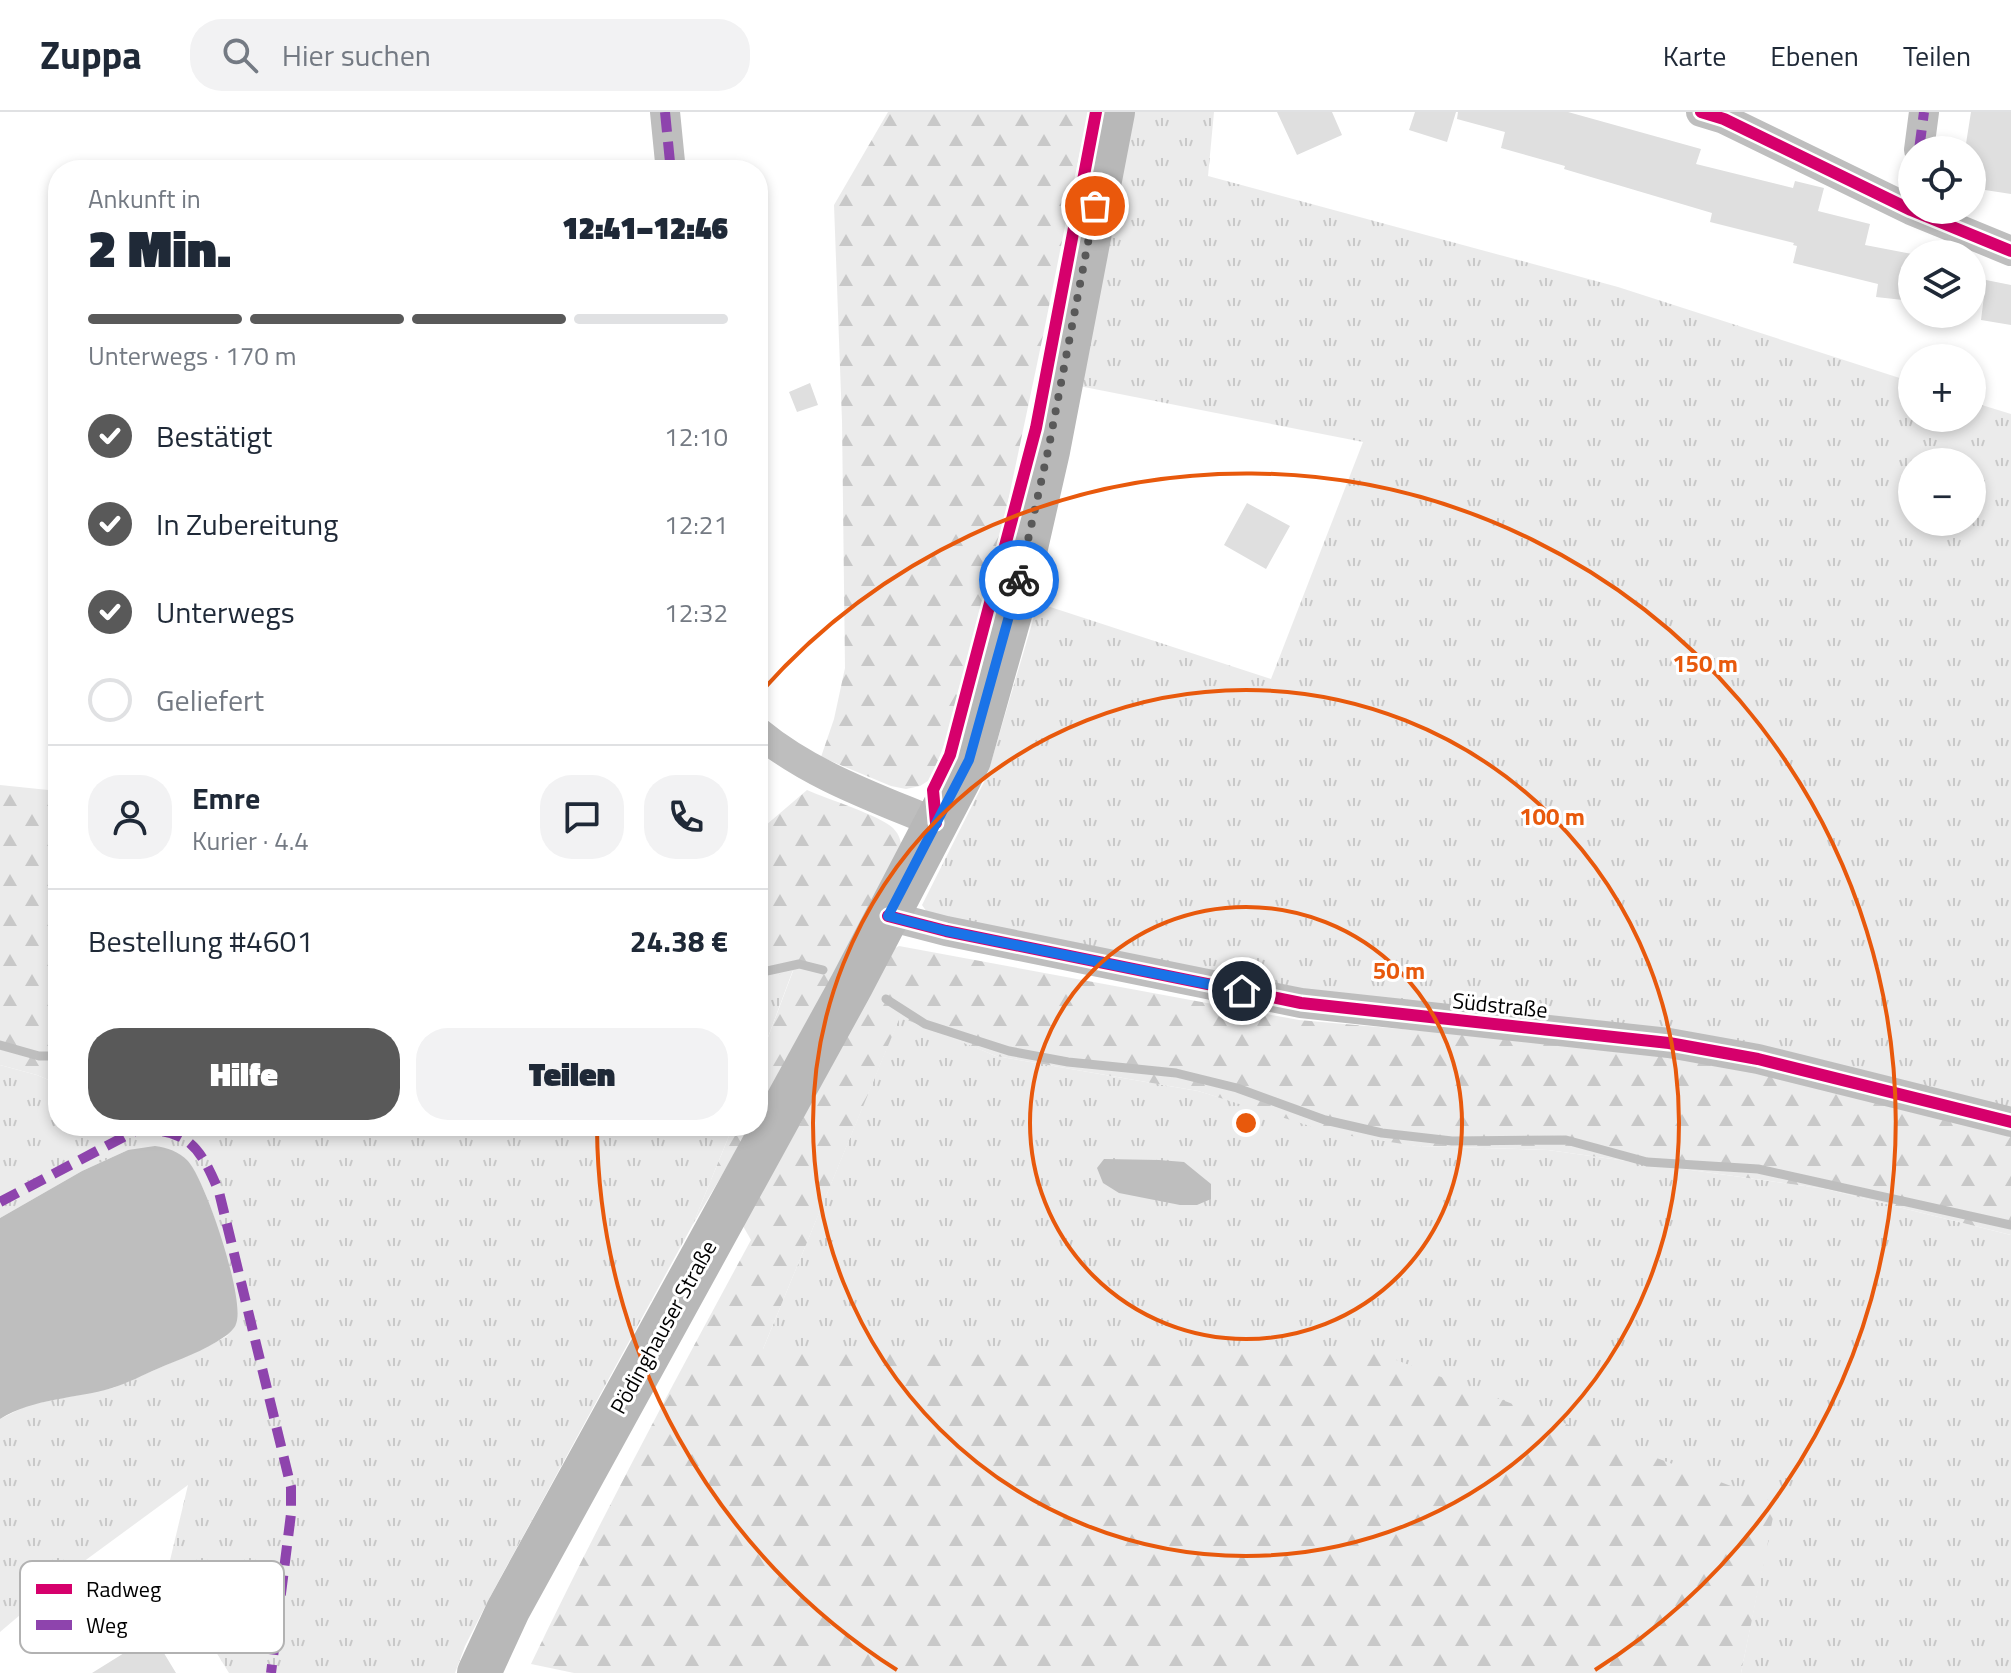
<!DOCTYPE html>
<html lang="de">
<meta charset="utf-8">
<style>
:root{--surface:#fff;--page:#f2f2f3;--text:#1f2937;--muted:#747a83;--line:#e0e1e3;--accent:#595959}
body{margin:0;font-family:"Titillium Web",sans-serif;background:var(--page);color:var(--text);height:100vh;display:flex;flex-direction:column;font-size:30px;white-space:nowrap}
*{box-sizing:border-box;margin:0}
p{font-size:26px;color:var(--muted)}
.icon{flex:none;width:44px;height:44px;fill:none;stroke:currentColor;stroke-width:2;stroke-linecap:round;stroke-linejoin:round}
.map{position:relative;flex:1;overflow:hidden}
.drawer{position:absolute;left:48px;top:48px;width:720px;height:976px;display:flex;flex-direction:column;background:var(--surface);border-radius:32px;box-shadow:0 4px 12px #0003}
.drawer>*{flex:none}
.fabs{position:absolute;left:1898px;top:24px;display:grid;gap:16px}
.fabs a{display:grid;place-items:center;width:88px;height:88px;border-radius:50%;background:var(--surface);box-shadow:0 4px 12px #0003;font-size:40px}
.pin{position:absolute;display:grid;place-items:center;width:68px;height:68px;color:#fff;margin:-34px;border:4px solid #fff;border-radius:50%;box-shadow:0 2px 8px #0007}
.courier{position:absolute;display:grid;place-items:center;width:80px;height:80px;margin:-40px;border:6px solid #1a73e8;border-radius:50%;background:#fff;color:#222;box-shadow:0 2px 10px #0007}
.summary em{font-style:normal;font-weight:800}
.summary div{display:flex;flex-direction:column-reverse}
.summary{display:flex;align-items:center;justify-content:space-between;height:136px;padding:0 40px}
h1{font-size:52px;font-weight:800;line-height:60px}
.bar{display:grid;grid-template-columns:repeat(4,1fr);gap:12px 8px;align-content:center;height:96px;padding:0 40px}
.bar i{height:10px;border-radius:6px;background:var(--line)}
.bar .active{background:var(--accent)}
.bar p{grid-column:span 4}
.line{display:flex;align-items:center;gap:20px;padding:0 40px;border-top:2px solid var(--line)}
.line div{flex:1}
.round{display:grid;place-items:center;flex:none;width:84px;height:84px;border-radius:32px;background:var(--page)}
ol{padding:0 40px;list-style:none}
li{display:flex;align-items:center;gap:24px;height:88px}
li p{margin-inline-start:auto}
li .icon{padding:8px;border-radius:50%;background:var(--accent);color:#fff;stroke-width:4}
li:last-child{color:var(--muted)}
li i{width:44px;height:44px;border:4px solid var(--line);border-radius:50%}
.primary-button{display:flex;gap:16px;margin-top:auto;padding:16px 40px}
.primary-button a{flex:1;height:92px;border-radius:32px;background:var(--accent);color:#fff;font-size:32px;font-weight:800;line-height:92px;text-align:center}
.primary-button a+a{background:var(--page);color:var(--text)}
header{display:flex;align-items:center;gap:48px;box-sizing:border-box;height:112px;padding:0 40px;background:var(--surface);border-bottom:2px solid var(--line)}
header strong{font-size:38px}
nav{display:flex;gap:44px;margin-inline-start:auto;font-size:28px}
.search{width:560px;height:72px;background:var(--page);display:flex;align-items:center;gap:20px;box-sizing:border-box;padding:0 28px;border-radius:32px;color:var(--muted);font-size:30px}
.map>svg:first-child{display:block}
.grass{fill:url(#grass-tufts);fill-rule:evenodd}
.forest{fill:url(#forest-firs)}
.water{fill:#bebebe}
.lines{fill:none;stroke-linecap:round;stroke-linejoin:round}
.stream{stroke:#bebebe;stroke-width:9}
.building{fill:#dfdfdf}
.street{stroke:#bebebe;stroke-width:30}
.secondary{stroke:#b8b8b8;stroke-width:44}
.quiet{stroke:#8e44ad;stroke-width:10;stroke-dasharray:20 10;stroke-linecap:butt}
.cycleway-casing{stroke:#fff;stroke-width:17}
.cycleway{stroke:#d6006c;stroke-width:12}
.done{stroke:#595959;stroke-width:8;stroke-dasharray:0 14.4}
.route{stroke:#1a73e8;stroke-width:10}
.ring{fill:none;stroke:#e8590c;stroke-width:4}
.labels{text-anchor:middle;stroke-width:6;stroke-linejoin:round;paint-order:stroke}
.street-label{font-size:22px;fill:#000;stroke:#fff}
.key{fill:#fff;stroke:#b2b2b2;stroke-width:2}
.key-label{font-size:22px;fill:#000}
.centre{fill:#e8590c;stroke:#fff;stroke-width:4}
.ring-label{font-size:24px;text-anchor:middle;font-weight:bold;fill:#e8590c;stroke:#fff;stroke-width:6;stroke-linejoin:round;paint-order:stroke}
</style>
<header>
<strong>Zuppa</strong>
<div class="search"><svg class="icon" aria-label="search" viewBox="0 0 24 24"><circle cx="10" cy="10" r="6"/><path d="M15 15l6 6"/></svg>Hier suchen</div>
<nav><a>Karte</a><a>Ebenen</a><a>Teilen</a></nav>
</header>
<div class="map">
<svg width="2011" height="1561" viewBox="0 0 2011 1561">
<defs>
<pattern id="grass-tufts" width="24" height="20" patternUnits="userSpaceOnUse" patternTransform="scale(2)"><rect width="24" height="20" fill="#ebebeb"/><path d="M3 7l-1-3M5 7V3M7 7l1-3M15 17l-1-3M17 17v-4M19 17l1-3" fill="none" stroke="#c8c8c8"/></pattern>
<pattern id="forest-firs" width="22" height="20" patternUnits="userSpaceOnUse" patternTransform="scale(2)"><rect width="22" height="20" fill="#ebebeb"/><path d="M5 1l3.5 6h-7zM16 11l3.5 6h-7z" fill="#c8c8c8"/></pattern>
</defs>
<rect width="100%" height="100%" fill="#fff"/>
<path class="grass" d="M1130,0h84l-6,64 410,111 294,95v36h60v-16l39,12v693l-711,-110 -369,-79 -9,-13 65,-129 51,-173 233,76 92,-237 -284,-56zM1912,350h60v60h-60z
M793,858l-35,94v-84z
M900,904l96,40 202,35 43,13 175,42 132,4 278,39 185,46v438h-270l34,-170 -1012,-154z
M0,953l37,10 21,9v42h675l-40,98 -202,371 -26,51 -10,27h-226l-62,-100 21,-88 -109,80 -79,67v-213l28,-14 85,-17 92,-40 22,-12 9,-12c-9,-57 -16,-113 -48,-163l-60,-11 -46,21 -82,47z"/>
<path class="forest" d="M888,0h200l-44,219 -52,246 -43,155 -18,47 -11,7 -14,3 -15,-3 -70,-29 13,-38 11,-51 -3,-247 -8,-216z
M0,673l58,6v293l-21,-9 -37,-10z
M807,678c20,9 72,25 86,38 7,7 8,14 9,23l-144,263v-50l35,-93 -35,9v-148z
M899,834l400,74 373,33 339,81v101l-185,-46 -278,-39 -132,-4 -84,-13 -134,-42 -202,-35 -96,-39 -137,332 596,-3 417,157 -35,170h-1167l-43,-9c69,-144 144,-284 220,-424l-8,-14 57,-102 86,-171z
M733,1014h18l-58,98z"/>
<path class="water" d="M155,1034c13,2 23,5 33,15 18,20 58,140 48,163 -1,4 -8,11 -12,13 -20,14 -44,22 -67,32 -14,6 -29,14 -45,19 -37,11 -78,10 -112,31v-201l82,-47 46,-21z
M1104,1047l55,1 25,2 27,22v15l-14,6h-17l-61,-12 -16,-10 -6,-15z"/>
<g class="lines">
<path class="stream" d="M758,861l41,-9 24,6
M886,887l39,25 84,27 59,11 108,11 61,15 88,32 57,13 70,8 114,-1 81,22 111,7 253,56
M0,933l39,11h19"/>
</g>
<path class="building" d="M1277,0h55l10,23 -45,20z
M1415,0h41l-9,30 -38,-12z
M1458,0h110l133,37 -5,15 97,24 2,-7 29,7 -6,23 52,13 -5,21 47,9v47l-36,-4 2,-13 -85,-21 4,-17 -4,-1 1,-2 -84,-21 2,-9 -148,-44 1,-3 -64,-18 4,-16 -48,-13z
M1971,0h40v82l-39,-6v-38h-7z
M1986,168l25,5v40l-30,-5z
M810,271l8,22 -21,7 -8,-20z
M1247,391l43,23 -24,43 -42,-24z
M153,1523l23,38h-84z"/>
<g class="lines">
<path class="street" d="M665,0l5,50 -2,8
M1701,0l23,7 187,91 100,41
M1919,38l5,-38
M758,620c52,43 116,65 178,91
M888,804l58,15 355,72 368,40 89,16 253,63"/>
<path class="secondary" d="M479,1561l29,-63 344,-626 117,-224 45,-160 34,-149 65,-339"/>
<path class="quiet" d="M665,0l5,50 -2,8
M1919,38l5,-38
M0,1090l135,-71c52,-5 66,17 84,61l72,295v27l-20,159"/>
<g class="cycleway-casing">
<path id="cycleway" d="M1701,0l23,7 187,91 100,41
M936,711l-3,-33 17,-35 86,-327 60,-316
M888,804l58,15 355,72 368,40 89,16 253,63"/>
</g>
<use href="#cycleway" class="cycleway"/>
</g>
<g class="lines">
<path class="done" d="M1019,468l29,-129 47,-245"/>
<path class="route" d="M1019,468l-50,180 -81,156 58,15 296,60"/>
</g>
<g class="ring">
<circle cx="1246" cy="1011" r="216"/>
<circle cx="1246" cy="1011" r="433"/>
<path d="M897 1558A649 649 0 0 1 597 1017M760 581A649 649 0 1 1 1595 1558"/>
</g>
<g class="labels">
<g class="street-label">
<text transform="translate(1500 893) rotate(6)" y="8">Südstraße</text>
<text transform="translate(663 1215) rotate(-61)" y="8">Pödinghauser Straße</text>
</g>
</g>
<rect x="20" y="1449" width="264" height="92" rx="12" class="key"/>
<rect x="36" y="1472" width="36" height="10" fill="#d6006c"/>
<rect x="36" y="1508" width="36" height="10" fill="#8e44ad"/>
<g class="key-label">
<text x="86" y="1485">Radweg</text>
<text x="86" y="1521">Weg</text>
</g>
<circle cx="1246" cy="1011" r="12" class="centre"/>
<g class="ring-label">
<text x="1705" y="560">150 m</text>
<text x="1552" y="713">100 m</text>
<text x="1399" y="867">50 m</text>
</g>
</svg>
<div class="fabs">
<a><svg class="icon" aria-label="locate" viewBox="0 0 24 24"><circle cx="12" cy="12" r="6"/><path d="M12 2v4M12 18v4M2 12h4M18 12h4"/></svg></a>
<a><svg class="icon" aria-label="layers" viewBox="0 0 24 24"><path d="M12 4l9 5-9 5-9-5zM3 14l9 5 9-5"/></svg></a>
<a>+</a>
<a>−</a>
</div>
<div class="pin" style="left:1095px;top:94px;background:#ea580c"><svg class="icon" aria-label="bag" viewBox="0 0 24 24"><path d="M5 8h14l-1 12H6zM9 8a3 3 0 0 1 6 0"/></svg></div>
<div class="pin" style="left:1242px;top:879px;background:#1f2937"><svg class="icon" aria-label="home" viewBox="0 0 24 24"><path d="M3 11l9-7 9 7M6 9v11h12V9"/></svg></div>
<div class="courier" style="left:1019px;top:468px"><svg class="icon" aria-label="bike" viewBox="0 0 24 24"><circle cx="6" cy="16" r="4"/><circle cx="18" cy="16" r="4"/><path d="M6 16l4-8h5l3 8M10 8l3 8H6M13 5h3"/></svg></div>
<section class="drawer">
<div class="summary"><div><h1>2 Min.</h1><p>Ankunft in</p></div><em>12:41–12:46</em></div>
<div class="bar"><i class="active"></i><i class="active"></i><i class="active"></i><i></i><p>Unterwegs · 170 m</p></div>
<ol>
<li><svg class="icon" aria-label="check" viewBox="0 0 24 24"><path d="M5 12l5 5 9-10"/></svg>Bestätigt<p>12:10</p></li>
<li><svg class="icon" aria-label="check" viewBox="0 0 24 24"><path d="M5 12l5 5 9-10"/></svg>In Zubereitung<p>12:21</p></li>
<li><svg class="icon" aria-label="check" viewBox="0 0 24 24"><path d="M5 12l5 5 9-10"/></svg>Unterwegs<p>12:32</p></li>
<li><i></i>Geliefert</li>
</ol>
<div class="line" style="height:144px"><a class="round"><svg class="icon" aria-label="person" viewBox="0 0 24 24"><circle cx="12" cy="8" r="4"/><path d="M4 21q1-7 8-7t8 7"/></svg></a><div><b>Emre</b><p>Kurier · 4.4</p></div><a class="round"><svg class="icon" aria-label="chat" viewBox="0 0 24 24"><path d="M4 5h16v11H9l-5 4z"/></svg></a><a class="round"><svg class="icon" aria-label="phone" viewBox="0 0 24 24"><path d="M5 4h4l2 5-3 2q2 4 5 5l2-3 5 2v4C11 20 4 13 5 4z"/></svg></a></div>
<div class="line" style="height:104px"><div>Bestellung #4601</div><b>24.38 €</b></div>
<div class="primary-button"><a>Hilfe</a><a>Teilen</a></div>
</section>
</div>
